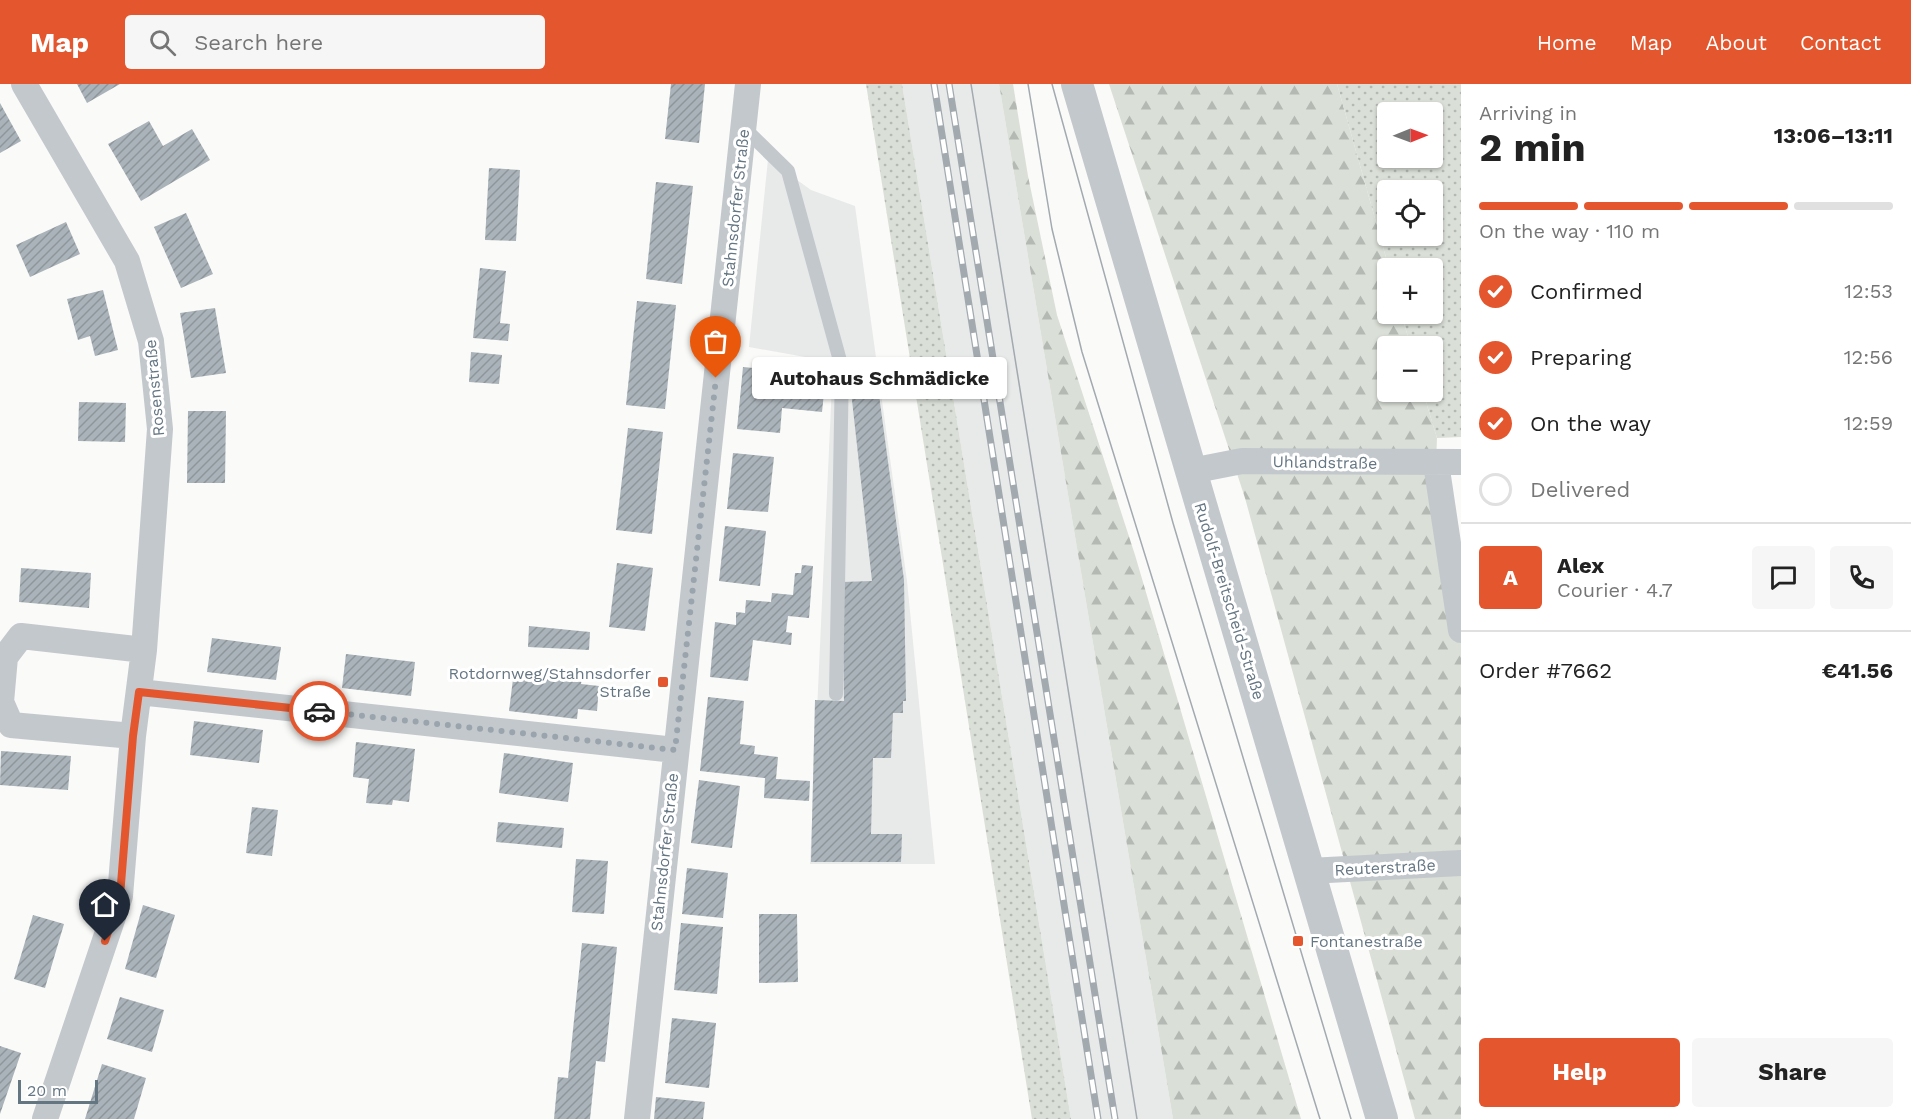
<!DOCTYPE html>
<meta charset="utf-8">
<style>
:root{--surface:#fff;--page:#f6f6f6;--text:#222;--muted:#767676;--line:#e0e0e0;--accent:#e4572e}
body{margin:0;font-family:"Work Sans",sans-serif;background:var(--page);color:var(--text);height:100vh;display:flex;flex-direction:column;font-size:22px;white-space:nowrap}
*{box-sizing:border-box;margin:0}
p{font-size:20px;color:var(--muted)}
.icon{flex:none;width:33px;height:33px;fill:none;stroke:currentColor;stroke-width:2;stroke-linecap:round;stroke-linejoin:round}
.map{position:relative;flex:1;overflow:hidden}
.side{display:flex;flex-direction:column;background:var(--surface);width:450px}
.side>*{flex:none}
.needle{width:39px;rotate:89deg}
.tools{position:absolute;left:1377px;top:18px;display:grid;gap:12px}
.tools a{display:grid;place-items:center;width:66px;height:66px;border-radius:6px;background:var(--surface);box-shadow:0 2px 4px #0004;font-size:30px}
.scale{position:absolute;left:18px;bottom:15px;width:80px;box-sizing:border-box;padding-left:6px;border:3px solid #657683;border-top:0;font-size:16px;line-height:21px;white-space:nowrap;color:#657683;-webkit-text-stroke:4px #fff;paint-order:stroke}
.pin{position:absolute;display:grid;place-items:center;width:51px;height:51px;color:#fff;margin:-62px -26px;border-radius:50% 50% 50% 0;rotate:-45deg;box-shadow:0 0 6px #0007}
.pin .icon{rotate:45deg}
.courier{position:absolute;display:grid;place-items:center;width:60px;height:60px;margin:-30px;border:4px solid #e4572e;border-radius:50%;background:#fff;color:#222;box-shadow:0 2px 8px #0007}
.bubble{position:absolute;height:42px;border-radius:6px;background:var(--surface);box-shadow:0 2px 4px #0004;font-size:20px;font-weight:700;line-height:42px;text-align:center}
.headline em{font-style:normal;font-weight:700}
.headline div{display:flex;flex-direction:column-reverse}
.headline{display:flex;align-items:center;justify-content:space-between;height:102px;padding:0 18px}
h1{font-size:39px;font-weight:700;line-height:45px}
.bar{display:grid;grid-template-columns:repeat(4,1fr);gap:9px 6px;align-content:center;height:72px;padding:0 18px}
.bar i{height:8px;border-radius:4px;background:var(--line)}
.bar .active{background:var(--accent)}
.bar p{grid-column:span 4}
.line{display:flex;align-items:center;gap:15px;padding:0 18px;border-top:2px solid var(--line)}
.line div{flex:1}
.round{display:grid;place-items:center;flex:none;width:63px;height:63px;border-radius:6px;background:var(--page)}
ol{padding:0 18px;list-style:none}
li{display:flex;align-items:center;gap:18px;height:66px}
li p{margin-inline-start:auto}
li .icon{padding:6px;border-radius:50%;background:var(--accent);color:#fff;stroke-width:4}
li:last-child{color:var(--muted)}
li i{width:33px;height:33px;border:3px solid var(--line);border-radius:50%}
.button{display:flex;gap:12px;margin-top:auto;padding:12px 18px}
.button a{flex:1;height:69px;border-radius:6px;background:var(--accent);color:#fff;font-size:24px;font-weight:700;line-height:69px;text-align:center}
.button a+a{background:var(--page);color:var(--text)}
header{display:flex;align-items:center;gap:36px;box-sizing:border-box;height:84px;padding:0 30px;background:var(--accent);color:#fff}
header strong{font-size:28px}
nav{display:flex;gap:33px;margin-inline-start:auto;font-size:21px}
.search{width:420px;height:54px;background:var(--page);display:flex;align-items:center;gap:15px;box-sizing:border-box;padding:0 21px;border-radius:6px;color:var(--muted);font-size:22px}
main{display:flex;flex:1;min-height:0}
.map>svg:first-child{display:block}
.built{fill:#e8e9e9}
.forest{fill:url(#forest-firs)}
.garden{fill:url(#garden-dots);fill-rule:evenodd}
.building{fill:url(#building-hatch)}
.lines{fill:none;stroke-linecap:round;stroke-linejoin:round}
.service{stroke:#c3c8cc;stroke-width:14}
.minor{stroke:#c3c8cc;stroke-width:26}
.tertiary{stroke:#c3c8cc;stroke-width:32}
.tram{stroke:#a2aab0;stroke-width:1.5}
.rail-casing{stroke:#a2aab0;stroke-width:7}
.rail{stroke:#fff;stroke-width:4.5;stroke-dasharray:14;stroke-linecap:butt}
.done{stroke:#99a4ac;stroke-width:6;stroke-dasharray:0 10.8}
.route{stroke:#e4572e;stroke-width:8}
.poi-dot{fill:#e4572e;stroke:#fff;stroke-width:2}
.labels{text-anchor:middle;stroke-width:6;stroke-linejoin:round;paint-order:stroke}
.street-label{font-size:16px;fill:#657683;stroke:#fff}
.poi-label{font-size:16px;fill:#657683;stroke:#fff;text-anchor:end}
</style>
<header>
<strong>Map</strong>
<div class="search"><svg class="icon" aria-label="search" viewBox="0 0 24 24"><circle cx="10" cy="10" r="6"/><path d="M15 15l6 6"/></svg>Search here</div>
<nav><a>Home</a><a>Map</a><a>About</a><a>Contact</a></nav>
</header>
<main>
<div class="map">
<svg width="1461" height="1035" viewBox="0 0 1461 1035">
<defs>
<pattern id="forest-firs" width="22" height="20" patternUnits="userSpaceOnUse" patternTransform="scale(1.5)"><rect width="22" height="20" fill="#dadfd7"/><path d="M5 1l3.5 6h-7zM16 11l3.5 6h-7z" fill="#b4b9b4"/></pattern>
<pattern id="garden-dots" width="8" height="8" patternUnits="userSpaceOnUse" patternTransform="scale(1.5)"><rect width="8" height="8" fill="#dadfd7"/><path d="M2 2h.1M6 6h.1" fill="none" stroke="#b4b9b4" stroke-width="1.8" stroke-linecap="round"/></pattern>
<pattern id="building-hatch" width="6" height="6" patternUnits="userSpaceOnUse" patternTransform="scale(1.5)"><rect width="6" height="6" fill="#aab3b9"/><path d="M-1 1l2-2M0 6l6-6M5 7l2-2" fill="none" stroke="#8e969c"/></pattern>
</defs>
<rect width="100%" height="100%" fill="#fafaf8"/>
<path class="built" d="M902,0h97l174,1035h-102z
M768,75l43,31 44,16 52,375 28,283h-125l23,-502 -84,-15z"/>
<path class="forest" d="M999,0h14l15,92 29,139 78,240 166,564h-128z
M1109,0h228l52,184 -1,46h13l10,32h-23v46h35l14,46 -1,25 25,167v489h-46l-170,-621z"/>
<path class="garden" d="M866,0h36l169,1035h-39z
M1337,0h124v353l-24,1 -14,-46h9v-46h-21l-10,-32h31v-46h-43zM1388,28h44v46h-44zM1388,106h44v46h-44z"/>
<path class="building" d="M77,0h43l-33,19z
M671,0h34l-6,59 -34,-4z
M0,19l21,38 -21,12z
M149,37l14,25 29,-17 18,31 -69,41 -33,-57z
M489,84l31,2 -4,71 -31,-1z
M656,98l37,4 -11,98 -36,-5z
M186,129l27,61 -32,14 -27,-61z
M66,138l14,32 -50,23 -14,-32z
M480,184l26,3 -6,52 10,1 -2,17 -35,-3z
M103,206l15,60 -23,6 -5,-20 -12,4 -11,-41z
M637,217l39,4 -11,104 -39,-4z
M215,224l11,65 -35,5 -11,-65z
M471,268l31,3 -3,29 -30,-2z
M743,283l42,4 -1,8 41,4 -3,29 -40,-4 -2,25 -43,-4z
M849,289h27l28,207 2,121h-3v12h-10l-2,45h-18l-2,76h31l-1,28h-90l4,-162 29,1 -2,-119 30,-1z
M79,318l47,1 -1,39 -47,-1z
M188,327h38l-1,72h-38z
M628,344l35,4 -11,102 -36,-4z
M733,369l41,4 -6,55 -41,-3z
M725,442l41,5 -6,55 -41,-5z
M617,479l36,5 -8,63 -36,-4z
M802,481l11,1 -4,52 -21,-2 -2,16 6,1 -1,12 -38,-5 -5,41 -38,-4 5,-55 21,3v-13l9,1 1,-13 25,2 1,-9 21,2 2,-22h6z
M21,484l70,5 -2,35 -70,-6z
M529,542l61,6 -1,18 -61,-3z
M212,554l69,9 -5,33 -69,-8z
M346,570l69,8 -4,34 -69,-8z
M514,587l68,7 -1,6 18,2 -2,25 -19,-2 -1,10 -68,-8z
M708,613l36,4 -4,43 15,2 -1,8 24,3 -2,22 34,2 -1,20 -45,-3 1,-20 -65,-7z
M194,637l69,9 -4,33 -69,-8z
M356,658l59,7 -6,53 -16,-2 -1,5 -26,-2 3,-24 -16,-2z
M1,667l70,5 -3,34 -68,-5z
M504,669l69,10 -5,39 -69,-9z
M699,696l41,6 -8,62 -41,-5z
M252,723l26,3 -6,46 -26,-3z
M498,738l66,6 -2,20 -66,-6z
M576,775l32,2 -4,53 -32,-2z
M687,784l41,5 -5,45 -41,-4z
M143,821l32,10 -19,63 -31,-9z
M759,830h38l1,68 -39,1z
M33,831l31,9 -19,64 -31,-9z
M681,839l42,4 -6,67 -43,-4z
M582,859l35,4 -12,115 -9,-1 -6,58h-36l4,-42 10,1z
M120,913l44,13 -12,42 -45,-13z
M672,934l44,5 -7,65 -44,-5z
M0,962l21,7 -21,61z
M102,980l44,14 -12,41h-49z
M656,1013l49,5 -2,17h-49z"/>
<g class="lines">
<path class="service" d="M744,44l44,43 54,197 -6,326"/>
<path class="minor" d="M24,0l103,177 24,80 9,88 -16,221 -11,86 -13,160 -75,223
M1436,379l25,167
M1191,387l51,-10 219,1
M139,608l536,58
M133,652l-122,-11 -10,-23 4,-45 16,-21 123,14
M1309,787l152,-8
M637,1035l111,-1035"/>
<path class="tertiary" d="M1077,0l305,1035"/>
<path class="tram" d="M971,0l166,1035
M1028,0l24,145 30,123 238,767
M1052,0l121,439 178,596"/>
<g class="rail-casing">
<path id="rail" d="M934,0l164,1035
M949,0l166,1035"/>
</g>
<use href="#rail" class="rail"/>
</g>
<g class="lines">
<path class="done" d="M319,627l356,39 41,-372"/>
<path class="route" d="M105,857l15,-45 13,-160 6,-44 180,19"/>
</g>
<g class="poi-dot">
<rect x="657" y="592" width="12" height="12" rx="3"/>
<rect x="1292" y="851" width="12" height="12" rx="3"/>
</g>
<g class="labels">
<g class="street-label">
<text transform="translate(735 124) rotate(-84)" y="6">Stahnsdorfer Straße</text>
<text transform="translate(154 304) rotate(-95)" y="6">Rosenstraße</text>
<text transform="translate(1325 378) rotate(1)" y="6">Uhlandstraße</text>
<text transform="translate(1230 517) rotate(73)" y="6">Rudolf-Breitscheid-Straße</text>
<text transform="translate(664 768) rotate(-84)" y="6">Stahnsdorfer Straße</text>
<text transform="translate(1385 783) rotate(-3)" y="6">Reuterstraße</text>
</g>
<g class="poi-label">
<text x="651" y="595">Rotdornweg/Stahnsdorfer<tspan x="651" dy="18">Straße</tspan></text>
<text x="1310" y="863" text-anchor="start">Fontanestraße</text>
</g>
</g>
</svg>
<div class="tools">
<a><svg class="needle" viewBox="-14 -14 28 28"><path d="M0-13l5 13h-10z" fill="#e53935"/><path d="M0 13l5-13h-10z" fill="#767676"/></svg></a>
<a><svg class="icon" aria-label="locate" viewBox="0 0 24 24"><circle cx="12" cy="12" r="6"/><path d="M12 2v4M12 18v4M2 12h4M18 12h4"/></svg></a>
<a>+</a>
<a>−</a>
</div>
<div class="scale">20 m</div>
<div class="pin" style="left:716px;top:294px;background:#ea580c"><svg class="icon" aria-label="bag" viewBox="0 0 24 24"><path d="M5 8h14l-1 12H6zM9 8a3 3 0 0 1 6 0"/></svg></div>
<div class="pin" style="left:105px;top:857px;background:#1f2937"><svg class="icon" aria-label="home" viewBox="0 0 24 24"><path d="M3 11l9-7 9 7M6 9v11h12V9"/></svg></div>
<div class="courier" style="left:319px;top:627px"><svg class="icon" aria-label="car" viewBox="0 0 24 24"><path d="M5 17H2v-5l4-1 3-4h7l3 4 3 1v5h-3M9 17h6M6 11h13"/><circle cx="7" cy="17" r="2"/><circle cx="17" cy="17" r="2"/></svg></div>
<div class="bubble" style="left:752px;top:273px;width:255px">Autohaus Schmädicke</div>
</div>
<section class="side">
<div class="headline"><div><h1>2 min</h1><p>Arriving in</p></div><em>13:06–13:11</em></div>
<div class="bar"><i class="active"></i><i class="active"></i><i class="active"></i><i></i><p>On the way · 110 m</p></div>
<ol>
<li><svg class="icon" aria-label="check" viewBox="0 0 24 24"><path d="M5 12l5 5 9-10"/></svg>Confirmed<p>12:53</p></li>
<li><svg class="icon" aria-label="check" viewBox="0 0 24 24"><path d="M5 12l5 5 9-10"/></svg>Preparing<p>12:56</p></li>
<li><svg class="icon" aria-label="check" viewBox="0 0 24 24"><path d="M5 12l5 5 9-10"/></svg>On the way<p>12:59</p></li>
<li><i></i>Delivered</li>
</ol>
<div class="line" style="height:108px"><b class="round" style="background:var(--accent);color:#fff">A</b><div><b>Alex</b><p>Courier · 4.7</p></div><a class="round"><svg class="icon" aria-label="chat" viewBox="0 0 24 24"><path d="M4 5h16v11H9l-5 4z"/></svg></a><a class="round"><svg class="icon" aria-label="phone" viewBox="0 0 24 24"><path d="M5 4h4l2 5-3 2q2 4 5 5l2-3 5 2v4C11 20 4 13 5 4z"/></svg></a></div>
<div class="line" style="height:78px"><div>Order #7662</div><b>€41.56</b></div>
<div class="button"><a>Help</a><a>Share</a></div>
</section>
</main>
